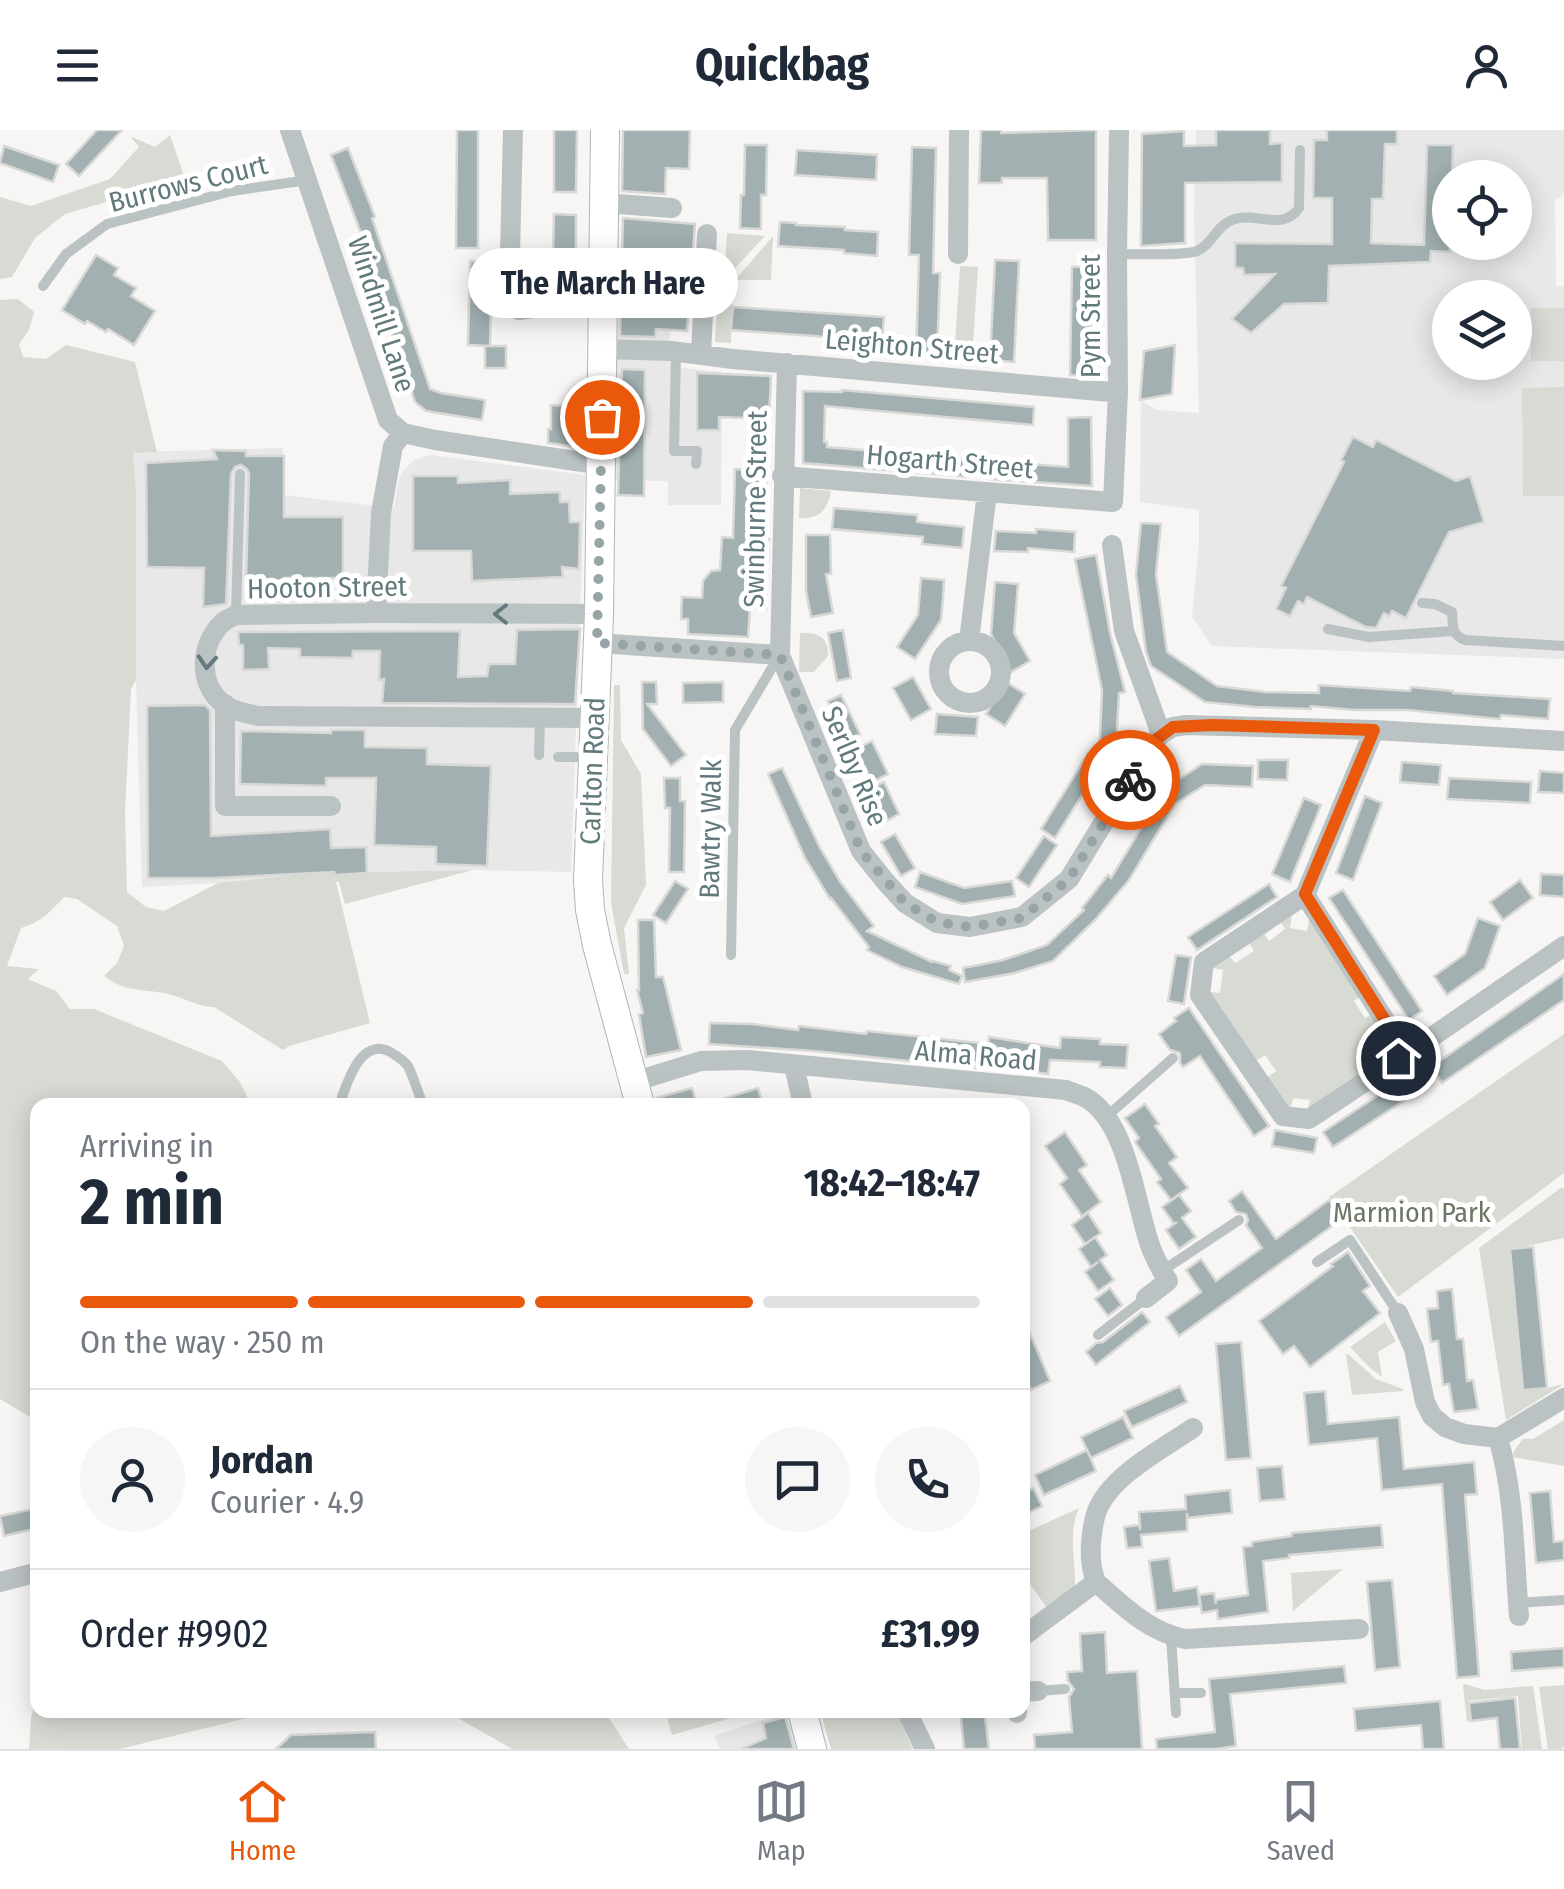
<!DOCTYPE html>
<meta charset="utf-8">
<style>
:root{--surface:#fff;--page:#f6f6f7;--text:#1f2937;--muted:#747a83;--line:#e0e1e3;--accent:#ea580c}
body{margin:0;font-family:"Fira Sans Condensed",sans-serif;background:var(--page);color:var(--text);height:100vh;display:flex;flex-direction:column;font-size:38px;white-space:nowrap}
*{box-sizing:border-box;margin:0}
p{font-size:32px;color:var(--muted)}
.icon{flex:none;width:55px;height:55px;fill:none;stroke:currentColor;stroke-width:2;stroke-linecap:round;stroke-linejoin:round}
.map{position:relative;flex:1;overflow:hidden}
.sheet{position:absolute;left:30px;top:968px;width:1000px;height:620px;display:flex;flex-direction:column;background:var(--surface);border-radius:20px;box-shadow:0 5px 25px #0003}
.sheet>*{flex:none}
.buttons{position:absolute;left:1432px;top:30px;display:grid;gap:20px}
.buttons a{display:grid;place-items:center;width:100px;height:100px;border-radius:50%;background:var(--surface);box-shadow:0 5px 25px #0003;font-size:50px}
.pin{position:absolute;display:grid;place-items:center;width:85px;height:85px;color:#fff;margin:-42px;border:5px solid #fff;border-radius:50%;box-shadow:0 2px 10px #0007}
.courier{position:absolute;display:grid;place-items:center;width:100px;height:100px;margin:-50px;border:8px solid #ea580c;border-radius:50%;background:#fff;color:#222;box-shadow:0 2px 12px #0007}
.bubble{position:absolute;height:70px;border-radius:35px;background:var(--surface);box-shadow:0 5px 25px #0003;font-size:32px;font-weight:700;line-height:70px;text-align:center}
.overview em{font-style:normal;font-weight:700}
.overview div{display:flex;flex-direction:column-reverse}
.overview{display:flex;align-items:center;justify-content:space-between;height:170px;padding:0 50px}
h1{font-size:65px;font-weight:700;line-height:75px}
.bar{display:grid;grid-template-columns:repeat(4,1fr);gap:15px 10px;align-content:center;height:120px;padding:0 50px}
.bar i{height:12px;border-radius:8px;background:var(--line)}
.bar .current{background:var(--accent)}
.bar p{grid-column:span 4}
.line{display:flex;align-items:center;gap:25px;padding:0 50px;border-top:2px solid var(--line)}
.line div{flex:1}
.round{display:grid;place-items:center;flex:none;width:105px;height:105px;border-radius:52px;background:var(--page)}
header{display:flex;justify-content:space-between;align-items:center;height:130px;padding:0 50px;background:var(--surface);font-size:45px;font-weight:700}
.dock{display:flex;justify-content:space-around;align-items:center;height:140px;border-top:2px solid var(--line);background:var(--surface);font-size:28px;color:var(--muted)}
.dock a{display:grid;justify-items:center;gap:5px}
.dock .current{color:var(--accent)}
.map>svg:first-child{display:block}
.built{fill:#e7e8e7;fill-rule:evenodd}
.green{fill:#d8dbd3}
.building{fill:#a2b0b1;stroke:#d8d8d6;stroke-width:2.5}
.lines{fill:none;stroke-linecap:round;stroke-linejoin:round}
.secondary-casing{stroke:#aeb7b8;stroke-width:30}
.lane{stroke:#bbc2c3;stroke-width:10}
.street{stroke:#bbc2c3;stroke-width:20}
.secondary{stroke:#fff;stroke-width:28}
.oneway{stroke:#637a7d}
.done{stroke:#97a5a7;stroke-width:10;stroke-dasharray:0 18}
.route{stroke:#ea580c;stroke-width:12}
.labels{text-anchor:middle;stroke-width:10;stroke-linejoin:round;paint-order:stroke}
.street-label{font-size:28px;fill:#637a7d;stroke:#fff}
.park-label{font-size:28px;fill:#6c7662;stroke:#fff}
</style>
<header><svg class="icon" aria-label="menu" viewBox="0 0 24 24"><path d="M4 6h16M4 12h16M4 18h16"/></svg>Quickbag<svg class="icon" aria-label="person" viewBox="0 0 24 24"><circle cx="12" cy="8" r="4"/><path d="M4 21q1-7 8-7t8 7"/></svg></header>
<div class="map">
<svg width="1564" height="1619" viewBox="0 0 1564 1619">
<rect width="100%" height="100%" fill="#f7f6f4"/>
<path class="built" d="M1196,0h368v60l-2,7 -7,3 1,86 8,1v372l-352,-13 -20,-29 7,-74v-33l-59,-8 1,-101 16,9 42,3 -5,-199zM1450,48h65v64h-65zM1450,168h65v64h-65z
M618,148h57l-5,60 2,29 50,5 -1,133h-53v-24l-53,-1z
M283,318v47l111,13 4,-26 5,-11 11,-11 17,-5 154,20 -14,397 -98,-2 -161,3 -94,10 -76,4 -6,-207v-186l-4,-42z
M792,1580l9,39h-81l-6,-13z"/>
<path class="green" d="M170,5l15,44 -120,35 -30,24 -23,39 -12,2v-82l31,9 79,-27 29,-32 -9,-11 25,11z
M727,103l38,3 -41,44z
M773,106l-2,44h-36z
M960,136l18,1 -6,93 -18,-1z
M718,154l15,1 -2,58 -16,-1z
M18,169l16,13 -5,18 -10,14 4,13 23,2 20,-14 69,17 22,90 -24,1 3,41v186l-5,9 -6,124 2,79 19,15 18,4 54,-28 94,-10 161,-3 -128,34 -6,-22h-3l34,141 -81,23 -6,4 -69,-43c-14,0 -26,-7 -39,-11 -29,-9 -45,-1 -71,-20l13,-13 7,-17 -7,-20 -40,-27 -13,-2c-14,15 -24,26 -43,31l-14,38 32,3 -11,10 28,12 14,18h24l128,52 18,21 11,23h-213l-1,316 -37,-22v-1099z
M1531,178h33v53h-33z
M1564,257v109h-41l-1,-108z
M800,358l31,3c-3,19 -13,29 -32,27z
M800,503c18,-1 29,4 28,23l-14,16h-15z
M614,555h6l1,55 20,34 5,111 -22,43 5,46h-5l-13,-71z
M1292,784l-2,14 17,3 3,-15 56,76 -12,9 11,17 14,-9 17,24 -17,-1 -4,23 17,2 -85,58 3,-15 -17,-2 -3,14 -26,-32 12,-9 -11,-16 -13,9 -49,-73 17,2 3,-23 -16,-3 19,-15 9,11 19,-12 -8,-13 15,-9 8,12 16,-12 -7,-12z
M1564,904v139l-166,124 -69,-100z
M1562,1057l2,3v48l-55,12 14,140 24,-2 17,-4 -58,36 -27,-172z
M1385,1192l11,19 -18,11 4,25 -13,-10 -19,-20z
M1346,1224h2l28,25 27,10v2l-51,4z
M1564,1290v46l-51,-9 1,-6 9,-12h10z
M1079,1378c-11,25 -4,49 -4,74l-1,5 -27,21 -24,-34 -1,-40z
M1343,1439l-50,42 -2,-38z
M1465,1554l19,6 49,-4 9,63h-20l-4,-53 -50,5 2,20 -3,1 -4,-37z
M1564,1555v61l-3,3h-13l-9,-62z
M37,1562l1,18h241l-159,39h-91l2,-31z
M444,1580h160l25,39h-117z
M665,1580h87v2l-80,23z
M820,1580h75l18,39h-82z"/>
<path class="building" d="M97,0h25l-43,46 -13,-12z
M457,0h21v118h-22z
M554,0h23l-1,62h-22z
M623,0h67l-1,39 -23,-1 -1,26 -43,-3z
M981,0h20v3l95,-3v110h-48l-1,-62h-45v5h-23z
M1216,0h54v14l12,-1v39l-97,1v60l-44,3 1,-112 42,-3v15l32,-1z
M1327,0h70v14h-12l-2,55h-11l-1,44 53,2 3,-100h26l-1,33h-2v74l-19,-1 -1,11 -101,4 -1,37 -44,1 -33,29 -19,-14 43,-45 -31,1 -1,-7h-8v-25l97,1v-46h-19l1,-58h13z
M745,15h22l-1,50h-5v34l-21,-1 1,-33h3z
M4,16l55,19 -6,17 -53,-19z
M912,17l24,1 -3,125h7l-3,83h-21l3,-101h-10z
M348,18l27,69 -3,1 58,171 11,4 44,7 -3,20 -56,-9 -11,-9 -56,-168 2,-1 -30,-78z
M797,20l80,5 -1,25 -81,-5z
M554,84l22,1v35h-23z
M623,88l72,6 -8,107 -31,-2 -1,8 -35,-1z
M780,92l16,1v2l49,2v3l33,2 -1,24 -33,-3v-3l-66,-4z
M96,125l22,13 -4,7 22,13 -5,8 24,15 -21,34 -26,-16 -2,3 -19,-11 -2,3 -23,-14z
M995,130l24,1 -5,101 -24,-2z
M470,131l22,1 -2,84 -22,-1z
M1072,137h20l-2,109 -20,-1z
M733,177l151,10 -2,24 -151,-11z
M1175,215l-3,49 -32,6 4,-49z
M485,216h21v22h-21z
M622,239l23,1 -1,126 -26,-1z
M697,243l74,3 -2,43 -50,-2v13h-22z
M842,260l192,17 -1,18 -208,-19 -1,36h3v5l144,12 -2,18 -166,-14v-72l39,1z
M551,275l20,1 -1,40 -22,-3v-14h3z
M1091,287l1,69 -102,-7 1,-18 77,6v-49z
M1353,307l20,10 3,-7 80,41 14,-5 14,46 -35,10 -43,86 -14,-7 -3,5 -5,-3 -8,15 -10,-1 -59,-30 -3,7 -6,-3 -8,15 -14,-7 10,-21 -5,-2 63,-124 -3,-2z
M213,320l33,1v5h38v61h59v61h-59v3l-38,-1 3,-106 -2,-5 -6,-4 -6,2 -4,7 -5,130 -23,3 1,-39 -57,-1 -1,-104 71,-4z
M735,339l32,1 -2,69h4l-3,70 -16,-1 -2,29 -60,-3v-15h-7l1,-22 20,1 1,-17 8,-10 9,-1 2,-33 11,1z
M413,346h45v7l52,-3v14l50,-2v10h9l1,20h10l-1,47 -17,-2 1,10 -91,4 -1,-30h-58z
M834,378l83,7v7l47,5 -2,21 -40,-4 1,-7 -91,-8z
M1141,393l20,1 -5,50 11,78 50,34 48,6 54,1v-8l91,6 1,-4 42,4v2l97,6 -2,20 -47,-4 -1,4 -93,-9h-53l-43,-4v3l-56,-2 -50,-5 -54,-36 -5,-14 -10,-77z
M1036,399l39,3 -1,20 -46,-4v4l-34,-1 2,-20 40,2z
M806,405h24l1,39h-5l7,39 -22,4 -5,-26z
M1096,425l14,78 15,59 -6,1 -3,55h-4l-57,90 -14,-9 47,-75 11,6 3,-70 -27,-131z
M921,448l23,2 -1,18 -2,22 -26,39 -18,-12 21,-32z
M995,452l23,2 -4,49 16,28 -19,11 -20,-38z
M580,499l-5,75 -193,-1 2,-24 -5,1 1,-29h-27l-1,7 -52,-1v-8l-32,-1 1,21 -26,1v-25h-4l-1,-13 222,-1 -2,46 29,-1 2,-12h26l2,-34z
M843,500l8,48 -14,3 -9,-48z
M913,547l18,32 -20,11 -18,-32z
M642,552h14l1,22h-10l39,51 -15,11 -28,-37z
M723,552v20l-40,1v-20z
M1006,552l19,12 -20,32 -19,-12z
M841,565l19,39 -13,7 -19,-40z
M205,575l5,5 1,126 119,-7 1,19 35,-1 1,26 -32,2 -1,-3 -119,6h-67l-1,-172z
M937,584l41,3 -2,19 -41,-2z
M331,600h34v17l62,1v16l64,2 -4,100 -51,-2v-17l-62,-2 2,-67h-50v8l-86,-2 1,-53 90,2z
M872,611l16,33 -16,8 -16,-33z
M1258,630h30l-1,20 -29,-1z
M1402,632l39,3 -2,20 -39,-3z
M1202,634l51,2 -1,21 -47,-2 -30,19 -46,76 -34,40 -42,41 -38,12 -50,9 -2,-14 40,-8 44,-15 37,-35 -2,-2 26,-33 3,3 51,-84 -1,-3z
M782,638l38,80 21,35 33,43 -7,5 65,31 1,-1 18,5 -2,4 13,6 -3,8 -57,-17 -35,-17 2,-3 -38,-49 -1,1 -25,-41 -37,-84z
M1540,641l24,2v20l-26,-1z
M664,648h16v23h5l-1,71h-15l1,-64h-5z
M1449,648l82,4 -1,21 -83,-4z
M884,652l15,32 -13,7 -15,-33z
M1365,666l17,7 -29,77 -17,-7z
M1304,668l17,7 -31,77 -18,-8z
M895,704l20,34 -14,8 -20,-34z
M1044,706l13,9 -28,42 -13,-9z
M920,742l44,16 48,-7 3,15 -53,8 -47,-17z
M1541,744l23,1v22l-24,-2z
M1520,750l13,18 -30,22 -13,-18z
M675,751l13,8 -22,34 -13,-8z
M1269,754l8,13 -80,53 -9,-13z
M1343,760l79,121 -13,9 -80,-122z
M1478,788l22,8 -15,42 -38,27 -13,-19 31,-22z
M638,790h16l2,57h7l18,73 -35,7 -7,-43 4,-1 -6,-23h2z
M1176,825l15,2 -7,47 -16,-3z
M1564,844v26l-122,83 -11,-16z
M1189,878l80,118 -15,10 -54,-80 -17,11 -3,-4v-10l-10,-3 -11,-16 17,-13 -2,-3z
M710,893l42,1 46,6 1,-4 67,8 1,-3 121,13 1,-7 71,11 1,-11 39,2v5l28,1 -2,23 -26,-1v-5l-50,-2 -2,14 -71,-11 -1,5 -162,-17 -105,-7z
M1404,948l10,16 -81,53 -10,-15z
M692,958l5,17h-40l-1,-7z
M758,958l5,17h-50v-3z
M1145,974l14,20 -4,2 22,31 -8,6 19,25 -17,12 -14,-18 4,-3 -26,-37 4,-4 -14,-20z
M1275,1000l42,8 -3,15 -42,-7z
M1065,1002l22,33 -8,5 22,32 -19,14 -22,-32 7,-6 -22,-32z
M1242,1061l34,48 53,-39 13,19 -163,117 -13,-19 35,-25 -15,-22 15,-11 15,22 46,-33 -16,-23 2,-5 -2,-6 -10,-2 -7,-11z
M1179,1065l12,16 -9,7 14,19 -17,12 -13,-19 11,-8 -3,2 -12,-17z
M1088,1083l13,20 -16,11 -13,-19z
M1095,1107l12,18 -7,5 14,20 -16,11 -13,-19 13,-10 -7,5 -12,-18z
M1533,1117l14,141 -24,2 -13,-141z
M1348,1122l22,34 -7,5 17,22 -70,54 -16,-21 -11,8 -24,-33 74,-55 -2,-2z
M1110,1158l12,17 -14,11 -13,-17z
M1452,1159l5,50h6l4,42 6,-1 5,29 -24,3 -5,-28 -6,1 -5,-44 -7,1 -4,-33 11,-1 -1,-17z
M1142,1182l8,10 -54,43 -10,-13 10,-9 7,-1z
M1022,1185l28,66 -19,9 -9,-20z
M1241,1212l10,116 -25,2 -10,-116z
M1180,1256l7,16 -55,25 -8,-16z
M1325,1261l3,33 71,-7 5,52 70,-7 3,32 -12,1 14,181 -22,2 -15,-194 -60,6 -5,-52 -68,7 -5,-52z
M1123,1287l10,21 -42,20 -10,-21z
M1087,1320l9,21 -52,24 -9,-20z
M1282,1336l3,33 -25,2 -3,-33z
M1033,1358l9,18 -20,10v-23z
M1230,1360l2,23 -45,5v-5v18l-46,4 1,12 -15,1 -3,-21 16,-2v5l-1,-18 47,-3 -1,-14z
M1550,1361l4,51 10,-1v19l-28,3 -6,-70z
M38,1378v20l-34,8 -4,-20z
M1381,1395l2,22 -94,8v3l-26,3 5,51 -50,7 -1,-9 -15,3 -3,-18 15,-2 2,11 -1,-4 33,-5 -5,-48 9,-1v-4l40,-6v-3z
M1169,1428l5,33 23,-4 3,19 -44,5 -7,-50z
M1392,1450l8,87 -25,3 -8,-88z
M1105,1502l2,41 30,-2 5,78h-107l-1,-14 38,-3 -3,-35 5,-8 -6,-8 -1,-9 15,-1 -2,-37z
M1564,1518v19l-52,4 -1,-19z
M1344,1536l2,17 -116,11 6,52 -20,3h-59l-1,-10 59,-7 -6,-53z
M1515,1568l5,51h-20l-3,-31 -26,3 -2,-18z
M1440,1571l4,48h-21l-2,-24 -65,6 -2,-22z
M960,1580h24l5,39h-25z
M785,1587l9,32h-53l25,-11 -3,-15z
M375,1602l1,17h-100l15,-14z"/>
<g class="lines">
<g class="secondary-casing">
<path id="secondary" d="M605,0l-6,484 -11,266 2,30 7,35 43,160
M802,1580l10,39"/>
</g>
<path class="lane" d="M1117,124c17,0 67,2 80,-3 15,-6 19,-25 35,-31 23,-9 51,12 67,-12l1,-58
M43,156l23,-32 41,-30 125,-33 76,-11
M676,222l-2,99h23l-1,13
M1422,473l13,1 17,8c1,13 -1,23 13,28l99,6
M236,485l4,-141
M1328,499l41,8 84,-6
M539,625l1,-38
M558,627h34
M731,825l4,-225 44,-74
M345,975l-3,-8c8,-23 23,-64 53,-42 5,3 9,6 13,11 6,12 10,27 15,39
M1106,987l67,-59
M1317,1132l33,-22 48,73
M1162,1141l77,-51
M1098,1205l48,-37
M1518,1473l46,-3
M1171,1507l5,76
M1038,1561l27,-2
M1175,1563h26"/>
<path class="street" d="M290,0l98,290 15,13 32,7 167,25
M513,0l-4,166 4,9 6,5 85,-12
M604,73l68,5
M958,124l1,-124
M603,219l68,2 62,8 378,33 7,-1
M701,224l6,-120
M787,233l-7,292 81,196 24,30 20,22 32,20 33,4 52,-10 47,-38 79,-129 13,-16 12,-7 13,-2 188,5 190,11
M782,346l331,26 5,-111 -1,-137 2,-124
M1112,415l12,86 37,103
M376,483l5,-100 12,-67 10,-13
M969,511l18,-149
M939 542a31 31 0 1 1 62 0a31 31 0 1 1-62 0Z
M597,513l183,12
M225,574v102h106
M594,588l-335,-2c-9,-2 -22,-4 -31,-9 -30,-18 -30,-60 -6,-84 4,-4 9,-5 14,-8l140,-2 223,1
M1305,765l97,152 8,5 -101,67 -26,-3 -83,-121 4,-33z
M1305,765l69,-165
M1410,922l154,-106
M794,936l9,39
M633,952l68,-21 46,-1 319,30c7,3 16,5 22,9 38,24 47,99 60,140 4,14 12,29 20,42l-22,17
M1398,1183l16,36 11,53 7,14 13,11 19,7 34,4 66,-40
M1498,1308c17,57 16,119 21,178
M0,1452l38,-10
M1096,1452c27,24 53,50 89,57l174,-10
M1096,1452c-5,-13 -6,-25 -5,-39 1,-11 2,-22 6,-32 13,-35 67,-63 96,-83
M1022,1507l74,-55
M1022,1562l16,-1
M906,1580l19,39
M1017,1580v3"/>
<use href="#secondary" class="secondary"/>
</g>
<defs><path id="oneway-chevron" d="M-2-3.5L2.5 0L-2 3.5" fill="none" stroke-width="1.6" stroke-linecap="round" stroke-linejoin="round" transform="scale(2.5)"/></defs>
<g class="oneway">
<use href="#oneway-chevron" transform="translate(501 484) rotate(-180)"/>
<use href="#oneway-chevron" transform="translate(207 532) rotate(94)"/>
</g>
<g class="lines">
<path class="done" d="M602,287l-5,226 183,12 81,196 44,52 32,19 33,5 52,-9 47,-39 61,-99"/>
<path class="route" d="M1130,650l24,-39 19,-14 39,-2 162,5 -69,164 97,153 8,5 -12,6"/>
</g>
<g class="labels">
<g class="street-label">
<text transform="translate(188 53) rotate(-14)" y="10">Burrows Court</text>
<text transform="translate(382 184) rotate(72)" y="10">Windmill Lane</text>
<text transform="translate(1090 186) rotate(-90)" y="10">Pym Street</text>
<text transform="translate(912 216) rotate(5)" y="10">Leighton Street</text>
<text transform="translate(950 331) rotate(5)" y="10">Hogarth Street</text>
<text transform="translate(755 379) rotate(-89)" y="10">Swinburne Street</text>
<text transform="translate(327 457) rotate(-1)" y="10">Hooton Street</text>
<text transform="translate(855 636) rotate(67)" y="10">Serlby Rise</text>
<text transform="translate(592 641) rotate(-88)" y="10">Carlton Road</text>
<text transform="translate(710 699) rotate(-89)" y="10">Bawtry Walk</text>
<text transform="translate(976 925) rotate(5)" y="10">Alma Road</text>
</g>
<g class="park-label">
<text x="1412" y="1092">Marmion Park</text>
</g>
</g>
</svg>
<div class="buttons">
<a><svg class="icon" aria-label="locate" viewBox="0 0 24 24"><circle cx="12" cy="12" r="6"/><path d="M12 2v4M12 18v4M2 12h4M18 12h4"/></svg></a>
<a><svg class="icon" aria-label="layers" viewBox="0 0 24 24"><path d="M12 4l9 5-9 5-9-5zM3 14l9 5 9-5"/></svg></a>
</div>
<div class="pin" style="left:602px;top:287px;background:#ea580c"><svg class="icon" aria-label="bag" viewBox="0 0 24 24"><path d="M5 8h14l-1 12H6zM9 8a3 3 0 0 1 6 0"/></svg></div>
<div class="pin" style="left:1398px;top:928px;background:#1f2937"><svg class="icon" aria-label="home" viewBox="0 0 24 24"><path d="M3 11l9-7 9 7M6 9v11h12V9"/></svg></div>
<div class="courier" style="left:1130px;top:650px"><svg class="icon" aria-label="bike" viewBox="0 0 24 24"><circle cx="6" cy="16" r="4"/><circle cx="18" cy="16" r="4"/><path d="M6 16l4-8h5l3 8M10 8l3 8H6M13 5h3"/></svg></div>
<div class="bubble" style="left:468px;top:118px;width:270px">The March Hare</div>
<section class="sheet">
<div class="overview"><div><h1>2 min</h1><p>Arriving in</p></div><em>18:42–18:47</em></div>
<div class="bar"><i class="current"></i><i class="current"></i><i class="current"></i><i></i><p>On the way · 250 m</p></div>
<div class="line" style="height:180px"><a class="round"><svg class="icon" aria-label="person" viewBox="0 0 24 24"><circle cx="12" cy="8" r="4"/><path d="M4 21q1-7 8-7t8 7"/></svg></a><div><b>Jordan</b><p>Courier · 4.9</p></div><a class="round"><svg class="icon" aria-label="chat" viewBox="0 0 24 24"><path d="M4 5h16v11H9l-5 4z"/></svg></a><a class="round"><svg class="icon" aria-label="phone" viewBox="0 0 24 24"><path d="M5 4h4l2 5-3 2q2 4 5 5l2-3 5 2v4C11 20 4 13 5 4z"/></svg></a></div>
<div class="line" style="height:130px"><div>Order #9902</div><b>£31.99</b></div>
</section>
</div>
<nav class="dock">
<a class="current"><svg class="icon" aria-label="home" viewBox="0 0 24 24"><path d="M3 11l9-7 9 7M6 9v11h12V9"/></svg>Home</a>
<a><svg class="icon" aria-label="map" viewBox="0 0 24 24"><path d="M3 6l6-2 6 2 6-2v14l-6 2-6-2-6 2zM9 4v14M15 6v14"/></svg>Map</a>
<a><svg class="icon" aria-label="saved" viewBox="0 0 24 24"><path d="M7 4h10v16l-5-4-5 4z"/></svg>Saved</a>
</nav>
